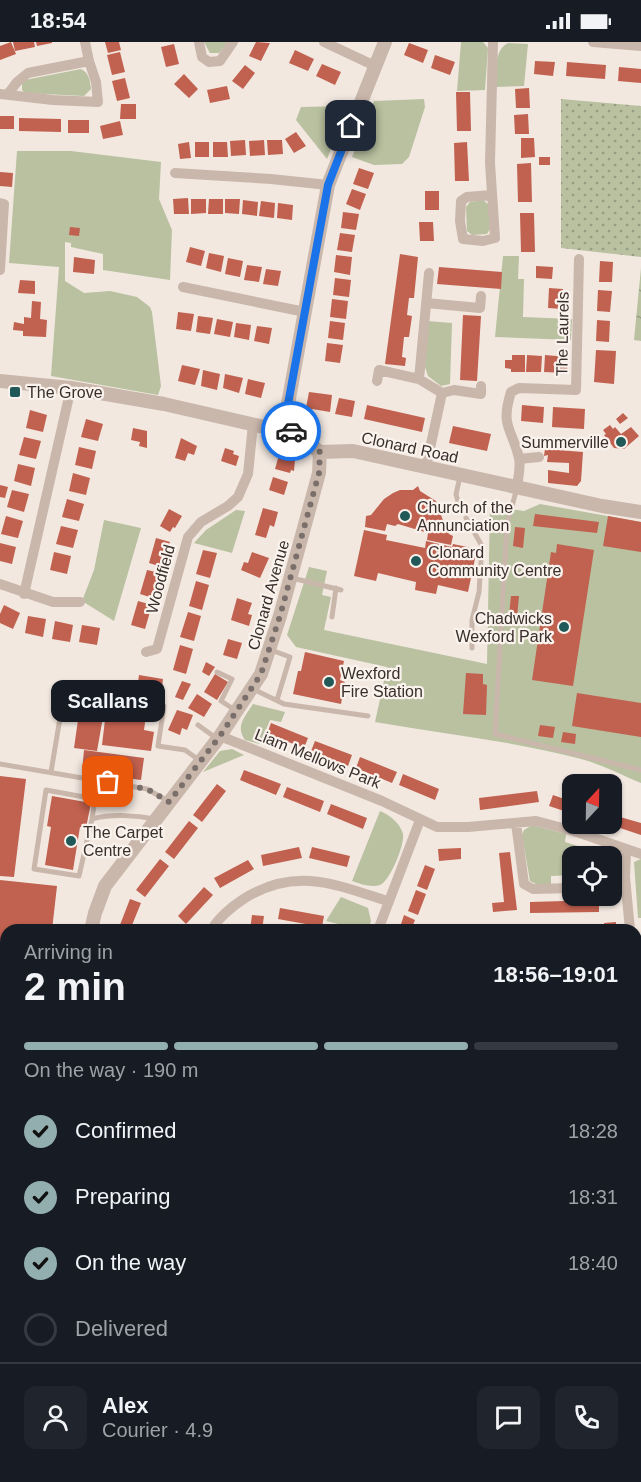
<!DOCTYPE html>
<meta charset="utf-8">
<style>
:root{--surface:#171b24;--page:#20242c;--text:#f1f3f6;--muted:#9ea1a6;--line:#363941;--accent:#93aeaf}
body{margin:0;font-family:Helvetica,sans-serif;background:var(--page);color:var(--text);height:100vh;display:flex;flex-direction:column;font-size:22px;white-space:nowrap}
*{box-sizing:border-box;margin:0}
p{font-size:20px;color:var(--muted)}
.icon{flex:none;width:33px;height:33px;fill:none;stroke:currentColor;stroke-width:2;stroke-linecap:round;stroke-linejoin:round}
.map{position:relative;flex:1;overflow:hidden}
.panel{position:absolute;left:0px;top:882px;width:642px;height:558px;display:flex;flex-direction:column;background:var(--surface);border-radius:18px 18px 0 0;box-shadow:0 2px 4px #0004}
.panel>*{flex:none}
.needle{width:39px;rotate:22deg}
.tools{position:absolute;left:562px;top:732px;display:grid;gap:12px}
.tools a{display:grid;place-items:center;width:60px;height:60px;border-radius:12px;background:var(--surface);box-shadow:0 2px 4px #0004;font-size:30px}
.pin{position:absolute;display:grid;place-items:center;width:51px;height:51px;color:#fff;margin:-26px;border-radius:12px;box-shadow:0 3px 9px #0006}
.courier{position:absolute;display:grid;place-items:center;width:60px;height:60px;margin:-30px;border:4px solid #1a73e8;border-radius:50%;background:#fff;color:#222;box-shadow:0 2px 8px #0007}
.bubble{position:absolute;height:42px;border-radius:12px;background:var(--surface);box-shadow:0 2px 4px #0004;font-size:20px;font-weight:700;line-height:42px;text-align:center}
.head em{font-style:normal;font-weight:700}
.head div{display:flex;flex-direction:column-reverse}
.head{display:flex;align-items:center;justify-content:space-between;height:102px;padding:0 24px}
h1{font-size:39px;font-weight:700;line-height:45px}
.bar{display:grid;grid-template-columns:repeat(4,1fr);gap:9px 6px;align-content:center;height:72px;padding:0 24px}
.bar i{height:8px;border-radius:4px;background:var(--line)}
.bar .selected{background:var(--accent)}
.bar p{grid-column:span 4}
.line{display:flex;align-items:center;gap:15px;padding:0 24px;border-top:2px solid var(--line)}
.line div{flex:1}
.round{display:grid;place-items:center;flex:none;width:63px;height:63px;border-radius:12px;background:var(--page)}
ol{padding:0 24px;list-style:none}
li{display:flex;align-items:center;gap:18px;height:66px}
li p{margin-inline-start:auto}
li .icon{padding:6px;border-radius:50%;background:var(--accent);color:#111;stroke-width:4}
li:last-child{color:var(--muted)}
li i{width:33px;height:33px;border:3px solid var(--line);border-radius:50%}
.status{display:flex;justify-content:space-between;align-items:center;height:42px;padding:0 30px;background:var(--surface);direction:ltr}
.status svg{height:16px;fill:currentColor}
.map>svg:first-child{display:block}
.grass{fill:#b9c1a0}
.forest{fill:url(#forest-crowns)}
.park{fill:url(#park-dots)}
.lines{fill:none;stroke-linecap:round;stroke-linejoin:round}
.stream{stroke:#80aeac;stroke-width:3}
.building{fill:#c1614f}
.service{stroke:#cab7ac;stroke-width:5}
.minor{stroke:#cab7ac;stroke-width:10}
.tertiary{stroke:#cab7ac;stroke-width:14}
.secondary{stroke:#9e867d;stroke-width:15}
.done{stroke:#7a6f6a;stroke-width:6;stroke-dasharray:0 10.8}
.route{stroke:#1a73e8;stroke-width:8}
.poi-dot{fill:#215958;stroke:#faf2ec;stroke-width:2}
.labels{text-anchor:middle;stroke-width:4.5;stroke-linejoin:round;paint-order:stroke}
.street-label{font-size:16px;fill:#392e2a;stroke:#faf2ec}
.poi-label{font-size:16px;fill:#392e2a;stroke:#faf2ec;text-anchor:start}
</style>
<div class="status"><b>18:54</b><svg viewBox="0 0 49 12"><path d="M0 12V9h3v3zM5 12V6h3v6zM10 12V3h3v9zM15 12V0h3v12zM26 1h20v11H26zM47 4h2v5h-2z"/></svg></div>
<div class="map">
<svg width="641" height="1440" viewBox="0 0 641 1440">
<defs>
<pattern id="forest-crowns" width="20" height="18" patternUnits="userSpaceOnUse" patternTransform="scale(1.5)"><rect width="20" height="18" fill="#b9c1a0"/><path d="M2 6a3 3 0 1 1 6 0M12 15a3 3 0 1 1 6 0" fill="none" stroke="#979d83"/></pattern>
<pattern id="park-dots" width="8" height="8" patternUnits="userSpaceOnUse" patternTransform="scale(1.5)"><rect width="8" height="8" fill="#b9c1a0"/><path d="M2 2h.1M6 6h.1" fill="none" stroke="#979d83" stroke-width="1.8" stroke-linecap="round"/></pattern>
</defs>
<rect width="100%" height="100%" fill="#f2e8e0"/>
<path class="grass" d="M204,0h24l-9,11h-9z
M461,0h22l5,6 -3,42 -28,1z
M508,1l20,1 -4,42 -28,1c1,-15 -3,-36 12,-44z
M81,27c8,4 9,11 10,20l-7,7 -59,-3 -3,-3v-6l3,-4z
M424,57l1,8 -16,50 -7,7 -28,1 -22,-8 22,-56z
M348,64l-21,53 -31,-39 5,-13z
M17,109h54l90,11 -2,37 13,31 -2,50 -67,-10v-16l-32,-7v-4l-6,-1v39l19,12 26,-2 27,6 13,10 2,5 9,74 -3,9 -107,-19 8,-109 -50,-4z
M483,158l6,5 1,24 -3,5 -15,1 -5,-4 -1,-24 4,-5z
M503,214h16l-1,23h6l-1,38 49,2 -1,21 -76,-3z
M427,279l25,2 -2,61 -9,2 -13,-10 -3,-9z
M491,462l5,3 28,4 16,-7 101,18v261c-20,-8 -40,-19 -60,-24 -67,-18 -138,-25 -206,-37l12,-55 -91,-20 -9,-12 22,-68 18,4 -5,24 9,2 -7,33 163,34 3,-159z
M236,468l9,1 -13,42 -38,-10 12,-13z
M104,478l37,8 -27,93 -32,-20 12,-31z
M253,662l32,8 -4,10 -11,-2 -10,24 -15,-4c-10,-14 0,-23 8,-36z
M232,707l12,6 -41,17 17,-21z
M380,769c10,4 20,12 23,23 2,10 -13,47 -23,51 -9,3 -19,-1 -28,-4z
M532,783l34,9 -1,8 42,13 3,-7 6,3 4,22 -2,5 -6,4v-26h-39v19l-22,1v9l-11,1 -10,-5 -8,-46 2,-5z
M641,817v59h-3l-4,-56z
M341,855l27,11 3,13 -3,9h-17l-1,-3 -24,-6z"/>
<path class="forest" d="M641,226v73l-7,-1z"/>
<path class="park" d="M561,57l80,7v151l-80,-9z"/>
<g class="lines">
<path class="stream" d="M636,1374l5,-9
M562,1434v3l7,3
M516,1440l1,-6
M572,1440h10l7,-6"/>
</g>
<path class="building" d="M11,0l5,12 -16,6v-14z
M13,0h21l1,5 -20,4z
M36,0h16v1l-15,3z
M105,0h14l2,8 -13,3z
M256,0l14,1 -9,18 -12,-5z
M409,1l19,7 -5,13 -19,-8z
M174,2l5,20 -13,3 -5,-20z
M295,8l19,9 -6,12 -19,-8z
M120,10l5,20 -13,3 -5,-20z
M435,13l20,7 -5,13 -19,-7z
M535,19l20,1 -2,14 -19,-2z
M567,20l39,3 -1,14 -39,-3z
M322,22l19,8 -6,13 -19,-9z
M245,23l10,8 -12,16 -11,-8z
M619,25l22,2v14l-23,-2z
M184,32l14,15 -9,9 -15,-14z
M125,36l5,20 -13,3 -5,-20z
M227,44l3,13 -20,4 -3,-13z
M529,46l1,20h-14l-1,-19z
M456,50h14l1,39h-14z
M121,62h15v15h-16z
M528,72l1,20h-14l-1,-19z
M0,74h14v13h-14z
M19,76l42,1v13l-42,-1z
M68,78h21v13h-21z
M120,79l3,14 -20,4 -3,-13z
M296,90l10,14 -12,7 -9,-14z
M521,96h13l1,19 -14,1z
M245,98l1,15 -15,1 -1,-15z
M264,98l1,15 -15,1 -1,-15z
M267,98h15l1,14 -15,1z
M189,100l2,16 -11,1 -2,-15z
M195,100h14v15h-14z
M213,100h14l1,15h-15z
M467,100l2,39h-14l-1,-38z
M539,115h11v8h-11z
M531,121l1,39h-14l-1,-38z
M359,126l15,5 -6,16 -15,-5z
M0,130l13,1 -1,14 -12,-1z
M352,147l14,5 -6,16 -14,-6z
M425,149h14v19h-14z
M188,156l1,16h-15l-1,-15z
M191,157h15v14l-15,1z
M209,157h14v15h-15z
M225,157h15l-1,15 -14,-1z
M243,158l15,2 -1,14 -15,-2z
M261,159l14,2 -1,15 -15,-2z
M278,161l15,2 -1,15 -15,-2z
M343,170l16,2 -3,16 -15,-2z
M520,171h14l1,39h-14z
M419,180h14l1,19h-14z
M70,185l10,1 -1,8 -10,-1z
M340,191l15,2 -3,17 -15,-2z
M190,205l15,4 -4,15 -15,-4z
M209,211l15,3 -3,16 -15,-4z
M400,212l18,3 -4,41h-5l-2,17 5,1 -3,21h-5l-2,20 4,1 -1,8 -20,-2z
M336,213l16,2 -2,18 -16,-3z
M74,215l21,3 -1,14 -21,-2z
M228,216l15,3 -3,16 -15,-3z
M600,219l13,1 -1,20h-13z
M247,223l15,2 -3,15 -15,-2z
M536,224l17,1 -1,12 -16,-1z
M439,225l63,5 -1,17 -64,-5z
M266,227l15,2 -3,15 -15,-2z
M335,236l16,2 -2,17 -16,-2z
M20,238l15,1v13l-17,-1z
M549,246l14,1 -1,20 -14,-1z
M598,248l14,1 -2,21 -13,-1z
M332,257l16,2 -2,18 -16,-2z
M32,259l9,1 -1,17 7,1 -1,17 -23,-1v-5l-10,-1 1,-8 10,2v-7l7,1z
M178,270l16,2 -3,17 -15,-2z
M463,273l18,1 -4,65 -17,-1z
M198,274l15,2 -3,16 -14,-2z
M217,277l16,3 -3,15 -16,-3z
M597,278l13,1 -1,21 -13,-1z
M330,279l15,2 -2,17 -15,-2z
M236,281l15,2 -2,15 -15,-3z
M257,284l15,2 -3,16 -15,-3z
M327,301l16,2 -3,18 -15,-2z
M596,308l20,1 -2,33 -20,-2z
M512,313h13v17h-14v-3l-6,-1v-8h7z
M527,313l15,1 -1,16h-15z
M545,313l23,2 -1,16 -23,-1z
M182,323l18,4 -5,16 -17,-4z
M203,328l17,4 -3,16 -16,-4z
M225,332l18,4 -4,15 -16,-5z
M248,337l17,4 -4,15 -16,-4z
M309,350l23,3 -2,17 -24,-4z
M339,356l16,3 -3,16 -17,-3z
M367,363l58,13 -3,14 -58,-13z
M522,363l22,2 -1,16 -22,-2z
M553,365l32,2 -1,20 -32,-2z
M30,368l17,5 -4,17 -17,-4z
M623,371l5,5 -8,6 -4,-5z
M86,377l17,5 -5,17 -17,-4z
M610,383l3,4 2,-2 6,7 10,-7 8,9 -15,13 -10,-1 -10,-13 2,-1 -3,-4z
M453,384l38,8 -4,17 -38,-8z
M133,386l14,3v17l-8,-2 1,-4 -9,-2z
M24,395l17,4 -5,18 -17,-4z
M181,396l16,8 -3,9 -6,-2 -3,8 -10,-3z
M79,405l17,4 -4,18 -17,-4z
M225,406l9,3 -1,3 6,2 -3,10 -15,-5z
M545,407l38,3 -2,29 -4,5 -29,-3v-13l21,3v-10l-22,-1 1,-7 -4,1z
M279,413l16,5 -1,11 -3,-1 -1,3 -15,-4z
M18,422l17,4 -4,18 -17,-5z
M73,431l17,5 -4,17 -17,-4z
M273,435l15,5 -4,13 -15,-5z
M0,443l8,2 -3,11 -5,-1z
M418,444l2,5 16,10 9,25 4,8 4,2 -2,9 -24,-5 1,-7 -30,-9 -3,2 -8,-2 -2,7 -20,-4 1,-11 5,-1 13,-16 9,-6 7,-3h13z
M12,448l17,4 -5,18 -17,-5z
M67,457l17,5 -5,17 -17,-4z
M263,466l15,4 -4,15 -4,-2 -4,13 -11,-3z
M169,467l13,7 -7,12 -2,-1 -3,5 -10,-6z
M535,472l64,8 -2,11 -64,-7z
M6,474l17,5 -5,17 -17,-4z
M608,474l33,6v30l-38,-6z
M61,484l17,4 -5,18 -17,-4z
M515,485l10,1 -2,20 -10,-2z
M364,488l23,5 -1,5 39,8 1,-7 26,6 1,-3 24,5 -9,43 -30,-7 -2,9 -21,-4 1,-8 -38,-9 -2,8 -22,-5z
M156,496l14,4 -8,25 -13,-4z
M0,501l16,4 -4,17 -12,-3z
M557,502l37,6 -21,136 -41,-6 19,-128 5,1z
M203,508l14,3 -7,25 -14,-4z
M54,510l17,4 -4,18 -17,-4z
M252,510l17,6 -9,20 -19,-8 3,-8 4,1z
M147,528l13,3 -7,25 -13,-4z
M196,539l13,4 -7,25 -13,-4z
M511,554h8l-2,21 -8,-2z
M237,556l15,5 -4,11 4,1 -3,11 -18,-6z
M138,559l14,4 -7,24 -14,-4z
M4,563l16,8 -7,16 -13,-6v-9z
M188,570l13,4 -7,25 -14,-4z
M28,574l18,3 -3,18 -18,-4z
M55,579l18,4 -3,17 -18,-3z
M82,583l18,3 -3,17 -18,-3z
M228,597l14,4 -5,16 -14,-4z
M180,603l13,4 -7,25 -13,-4z
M305,610l39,9 -4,19 5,2 -4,22 -48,-10 5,-23h3z
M206,620l9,5 -6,9 -7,-4z
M466,631l17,1v10l4,1 -1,30 -23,-1z
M215,632l13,8 -11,18 -13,-8z
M139,633l24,4 -2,18 -17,-2 1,-4 -8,-2z
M182,639l9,3 -8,16 -8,-3z
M577,651l64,10v34l-69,-11z
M197,652l15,10 -8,13 -16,-9z
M107,661l40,5 -3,22 10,2 -3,19 -49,-6z
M177,668l16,5 -6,15 -5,-2 -2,7 -12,-5z
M79,671l24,4 -6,34 -23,-3z
M271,681l37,15 -4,10 -37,-14z
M540,683l15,2 -2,11 -15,-2z
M563,690l13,2 -1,10 -14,-2z
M315,699l37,14 -4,11 -37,-15z
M84,708l60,8 -3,22 -59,-8z
M360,715l37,15 -5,11 -36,-15z
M244,728l37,14 -5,11 -36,-15z
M403,732l36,15 -4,11 -36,-15z
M0,734l26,3 -12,98 -14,-1z
M217,742l9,7 -24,31 -9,-7z
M287,745l37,14 -4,11 -37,-15z
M537,749l2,11 -59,8 -1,-12z
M553,753l20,7v12l-24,-8z
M52,754l39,7 -5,25 -6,-1 -7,43 -28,-5 6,-38 -4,-1z
M331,762l36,14 -4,11 -36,-15z
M620,775l21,6v12l-24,-8z
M189,779l9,7 -24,31 -9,-7z
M299,805l3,11 -39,8 -2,-11z
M312,805l38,9 -3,11 -38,-9z
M461,806v11l-22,2 -1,-12z
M510,810l7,58 -24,2 -1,-9 12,-1 -5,-49z
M160,817l9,7 -24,31 -9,-7z
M248,818l6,9 -34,19 -6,-10z
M425,823l10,4 -8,21 -10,-4z
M0,838l57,6 -5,44h-46v16l-6,-1z
M204,845l9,8 -27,29 -8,-8z
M416,848l10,4 -8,21 -10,-4z
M130,857l11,4 -11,27h-12z
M599,858v12l-69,1v-11z
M280,866l44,8 -2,11 -44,-8z
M252,873l12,1 -2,14h-12z
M404,873l11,5 -4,10h-12z
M616,880v8h-11l-1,-7z
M0,970h6v52h-6z
M636,1169h5v12h-5z
M1,1250l5,24 -6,2v-26z
M6,1281v12l-6,-9z
M641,1285v12l-5,2v-12z
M0,1353l6,6v7l-6,6z
M641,1402v38h-13l-2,-6h10v-31z
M15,1434h17v6h-16z
M129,1434h28l2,6h-29z
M216,1434h17l1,6h-17z
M456,1434h7l2,6h-16l-1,-3z
M477,1434h32v2l-11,4h-28l-1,-3z
M97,1435v5h-23v-3z
M191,1435l2,5h-14z"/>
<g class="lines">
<path class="service" d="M517,446l-10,36 -12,210 146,36
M458,460l-2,-8 4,-17
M466,476l16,28 -3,46 -7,28v28
M292,536l49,12
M332,575l4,-29
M271,608l19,7 -13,43
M217,630l15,7 -11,22 14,9
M253,647l31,15 84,12
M109,656l55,8 -6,40 27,4 14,10
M198,683l18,13
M0,722l147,25 21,12
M51,730l11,-66 32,5 3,-18
M92,777l3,-20 -49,-9 -12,79 45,7 13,-57c19,-5 44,-4 63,0
M636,897h4"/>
<path class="minor" d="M85,0l4,19
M199,0l3,15 7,5 11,-1 13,-19
M324,0l51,24
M593,0l48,4
M0,52l53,6 45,2 -2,-20 -7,-21 -61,12 -11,9 -9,12
M175,131l96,6 57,6
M492,153l-25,2 -6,4 -1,20 3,18 20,2 12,-3 -5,-75 3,-121
M0,161l4,1 -4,66
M183,245l122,25
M426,261l54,5 1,-12
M419,337l10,-106
M377,339l2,-11 40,9 23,14 12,-3 27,4v-8
M519,417l20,-2
M426,425l16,-74
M517,445c1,-9 4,-21 2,-29 -7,-30 -19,-31 -8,-66l8,-4 57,2 3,-131
M0,542l53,18h27
M24,552l47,-206
M146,610l11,-3 31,-112 13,-15 27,-16 10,-9 10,-23 5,-50
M220,694l162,65 55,26h31l68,-6 38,10 67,23
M516,781l8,61 9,5 40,-1
M626,808l-1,27 5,53
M612,844l14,-1
M211,888c9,-14 20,-23 34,-32 51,-31 90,-14 142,3
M378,888l42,-110
M0,944l6,1
M636,945l5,52
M636,1148l5,-2
M636,1262l5,-2
M0,1318l6,7
M58,1434l1,6"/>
<path class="tertiary" d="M0,339l71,7 93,16 100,23 20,-1 36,26 33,-1 249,55 39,6
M284,384l44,-241 57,-143
M91,888l4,-17 10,-27 115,-150 41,-62 19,-58 39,-143 1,-21
M0,1122l6,-1
M636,1126h5"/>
<path class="secondary" d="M636,1346l5,-2
M373,1440l17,-6"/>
</g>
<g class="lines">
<path class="done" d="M108,740l39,7 22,13 51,-66 41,-62 19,-58 39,-143 1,-21 -29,-21"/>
<path class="route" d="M291,389l-7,-5 44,-241 23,-59"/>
</g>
<g class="poi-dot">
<rect x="9" y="344" width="12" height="12" rx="3"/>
<circle cx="621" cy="400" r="6"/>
<circle cx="405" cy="474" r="6"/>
<circle cx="416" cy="519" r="6"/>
<circle cx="564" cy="585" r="6"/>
<circle cx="329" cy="640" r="6"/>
<circle cx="71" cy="799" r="6"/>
</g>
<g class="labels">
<g class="street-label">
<text transform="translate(562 292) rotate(-89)" y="6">The Laurels</text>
<text transform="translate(410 405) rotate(12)" y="6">Clonard Road</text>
<text transform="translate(160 537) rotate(-75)" y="6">Woodfield</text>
<text transform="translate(268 553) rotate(-74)" y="6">Clonard Avenue</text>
<text transform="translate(318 716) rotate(22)" y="6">Liam Mellows Park</text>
</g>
<g class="poi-label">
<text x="27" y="356">The Grove</text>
<text x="609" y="406" text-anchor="end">Summerville</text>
<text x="417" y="471">Church of the<tspan x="417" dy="18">Annunciation</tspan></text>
<text x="428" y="516">Clonard<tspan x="428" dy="18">Community Centre</tspan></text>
<text x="552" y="582" text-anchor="end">Chadwicks<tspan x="552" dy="18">Wexford Park</tspan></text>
<text x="341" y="637">Wexford<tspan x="341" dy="18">Fire Station</tspan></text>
<text x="83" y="796">The Carpet<tspan x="83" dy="18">Centre</tspan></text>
</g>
</g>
</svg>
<div class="tools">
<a><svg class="needle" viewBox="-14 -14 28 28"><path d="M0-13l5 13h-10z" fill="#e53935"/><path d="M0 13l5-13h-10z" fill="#9ea1a6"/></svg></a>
<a><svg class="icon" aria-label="locate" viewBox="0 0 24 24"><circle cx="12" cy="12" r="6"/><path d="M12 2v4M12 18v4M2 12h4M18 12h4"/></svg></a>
</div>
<div class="pin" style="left:108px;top:740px;background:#ea580c"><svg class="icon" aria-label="bag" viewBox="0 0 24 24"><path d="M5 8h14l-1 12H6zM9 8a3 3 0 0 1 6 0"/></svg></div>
<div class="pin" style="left:351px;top:84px;background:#1f2937"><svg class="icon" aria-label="home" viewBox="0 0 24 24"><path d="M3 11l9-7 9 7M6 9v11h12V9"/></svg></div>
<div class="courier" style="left:291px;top:389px"><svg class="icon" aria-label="car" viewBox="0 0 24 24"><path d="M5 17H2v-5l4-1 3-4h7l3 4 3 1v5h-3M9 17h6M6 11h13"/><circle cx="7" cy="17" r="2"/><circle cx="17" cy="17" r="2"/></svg></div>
<div class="bubble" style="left:51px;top:638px;width:114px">Scallans</div>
<section class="panel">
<div class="head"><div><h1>2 min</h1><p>Arriving in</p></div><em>18:56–19:01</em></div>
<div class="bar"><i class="selected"></i><i class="selected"></i><i class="selected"></i><i></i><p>On the way · 190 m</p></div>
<ol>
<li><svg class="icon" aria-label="check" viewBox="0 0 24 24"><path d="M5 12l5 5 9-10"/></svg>Confirmed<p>18:28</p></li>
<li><svg class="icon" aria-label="check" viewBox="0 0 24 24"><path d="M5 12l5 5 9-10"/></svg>Preparing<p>18:31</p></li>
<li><svg class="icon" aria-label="check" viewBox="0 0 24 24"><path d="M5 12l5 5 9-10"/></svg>On the way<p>18:40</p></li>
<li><i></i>Delivered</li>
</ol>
<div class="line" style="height:108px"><a class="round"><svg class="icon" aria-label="person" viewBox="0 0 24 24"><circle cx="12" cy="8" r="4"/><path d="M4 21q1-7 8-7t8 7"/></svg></a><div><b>Alex</b><p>Courier · 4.9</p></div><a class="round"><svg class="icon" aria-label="chat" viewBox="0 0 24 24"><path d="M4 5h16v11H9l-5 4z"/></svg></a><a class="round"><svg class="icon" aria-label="phone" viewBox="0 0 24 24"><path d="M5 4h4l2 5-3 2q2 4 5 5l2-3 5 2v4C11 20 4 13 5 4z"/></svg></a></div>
</section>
</div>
